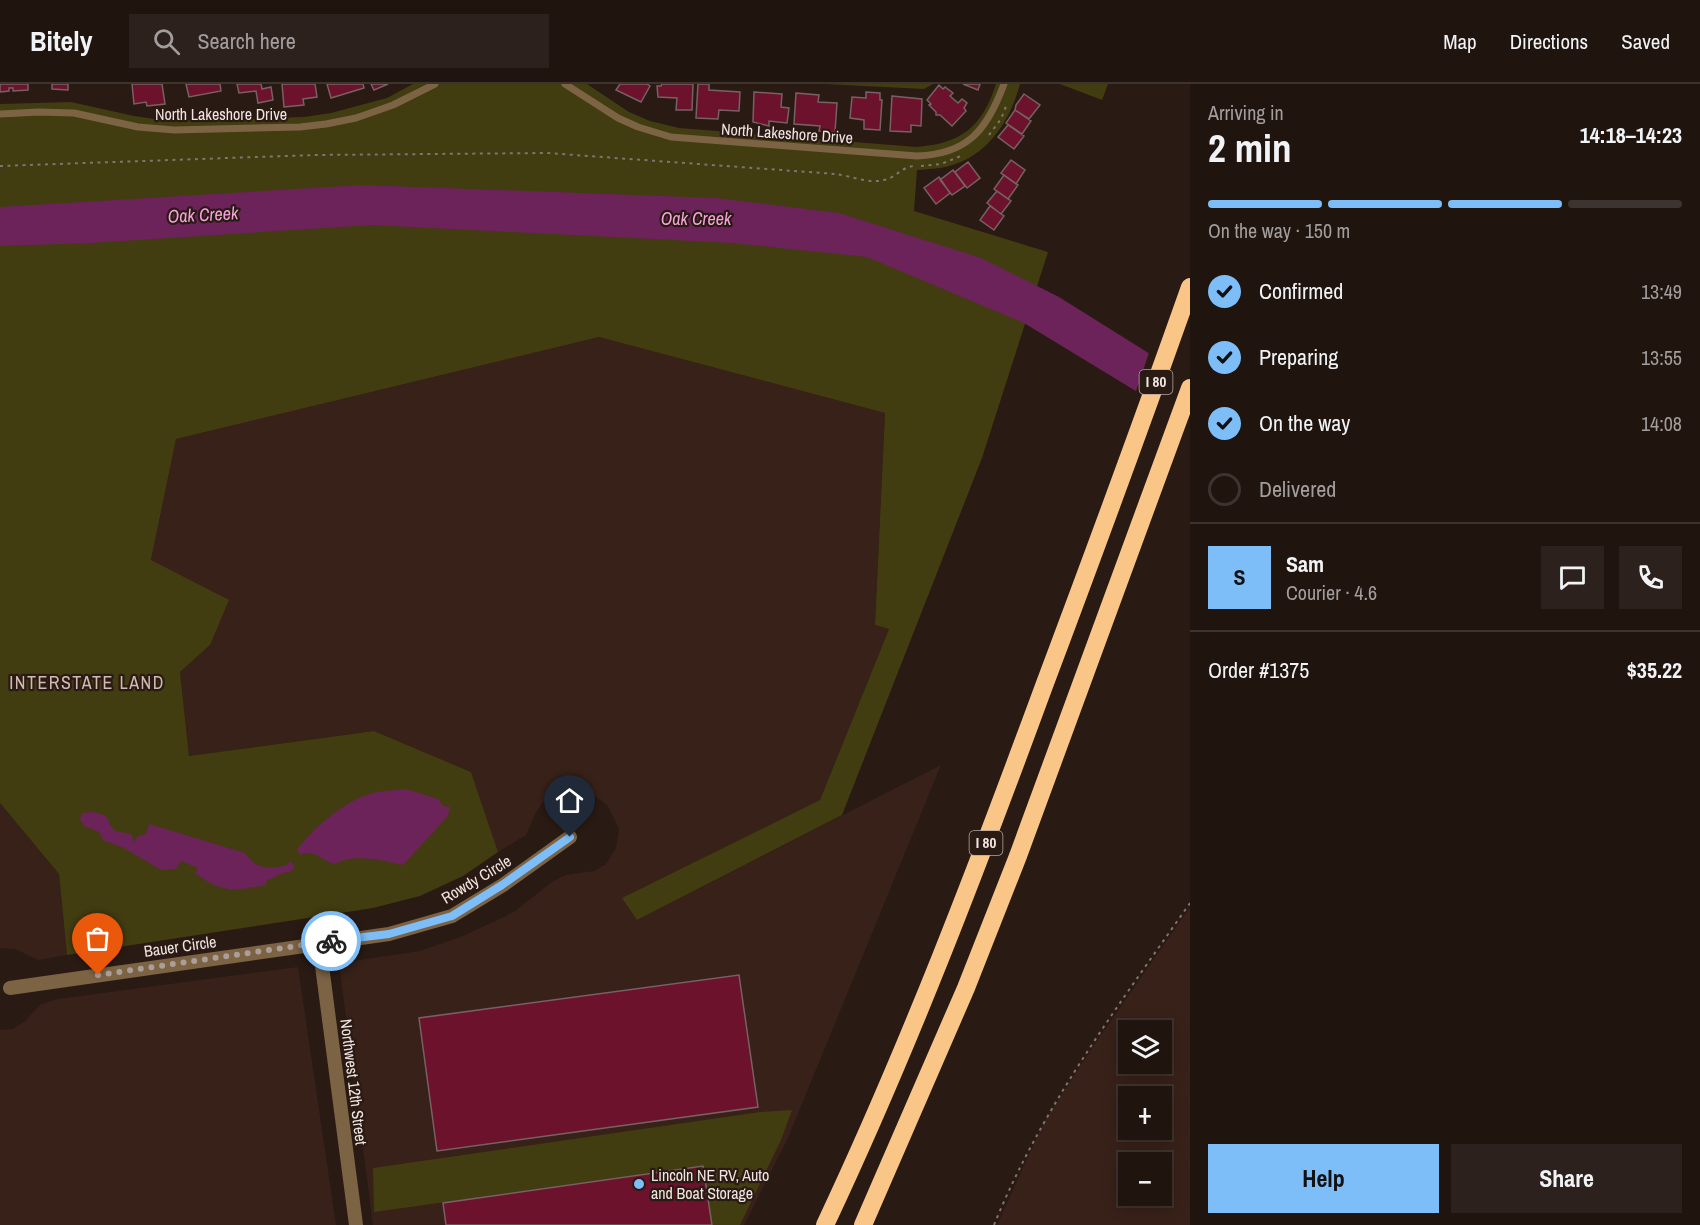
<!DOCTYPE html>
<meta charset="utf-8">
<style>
:root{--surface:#20140f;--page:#2d211d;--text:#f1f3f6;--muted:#a29e9e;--line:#3d332f;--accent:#7dbef9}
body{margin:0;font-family:"Archivo Narrow",sans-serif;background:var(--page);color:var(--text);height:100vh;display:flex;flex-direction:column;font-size:22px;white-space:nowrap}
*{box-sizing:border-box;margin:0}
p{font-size:20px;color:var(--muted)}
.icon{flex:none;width:33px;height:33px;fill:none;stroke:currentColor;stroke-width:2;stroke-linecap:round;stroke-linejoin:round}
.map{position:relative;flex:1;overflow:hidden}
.details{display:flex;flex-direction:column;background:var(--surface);width:510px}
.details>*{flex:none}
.buttons{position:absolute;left:1118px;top:936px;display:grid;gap:12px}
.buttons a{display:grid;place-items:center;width:54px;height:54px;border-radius:0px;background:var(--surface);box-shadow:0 3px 15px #0003,0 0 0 2px var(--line);font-size:30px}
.pin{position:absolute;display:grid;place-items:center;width:51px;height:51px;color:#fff;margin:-62px -26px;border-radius:50% 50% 50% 0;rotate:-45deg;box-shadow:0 0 6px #0007}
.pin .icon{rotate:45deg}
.courier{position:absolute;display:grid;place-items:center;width:60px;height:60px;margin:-30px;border:4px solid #7dbef9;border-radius:50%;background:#fff;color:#222;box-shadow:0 2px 8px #0007}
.summary em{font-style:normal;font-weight:800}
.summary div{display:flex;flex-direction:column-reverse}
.summary{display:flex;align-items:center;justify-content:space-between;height:102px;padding:0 18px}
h1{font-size:39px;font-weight:800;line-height:45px}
.bar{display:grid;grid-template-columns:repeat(4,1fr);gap:9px 6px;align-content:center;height:72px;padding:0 18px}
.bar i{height:8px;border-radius:4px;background:var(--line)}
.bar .active{background:var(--accent)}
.bar p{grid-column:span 4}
.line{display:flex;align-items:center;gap:15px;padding:0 18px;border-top:2px solid var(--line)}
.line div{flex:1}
.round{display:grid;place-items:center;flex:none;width:63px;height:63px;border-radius:0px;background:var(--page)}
ol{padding:0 18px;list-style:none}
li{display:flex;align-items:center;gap:18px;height:66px}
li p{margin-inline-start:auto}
li .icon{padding:6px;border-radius:50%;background:var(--accent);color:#111;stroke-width:4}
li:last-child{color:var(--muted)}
li i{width:33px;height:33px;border:3px solid var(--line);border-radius:50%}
.button{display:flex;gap:12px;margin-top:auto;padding:12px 18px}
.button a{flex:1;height:69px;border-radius:0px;background:var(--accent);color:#111;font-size:24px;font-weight:800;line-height:69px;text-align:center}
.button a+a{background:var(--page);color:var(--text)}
header{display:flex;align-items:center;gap:36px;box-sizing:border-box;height:84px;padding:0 30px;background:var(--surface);border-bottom:2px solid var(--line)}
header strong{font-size:28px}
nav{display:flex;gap:33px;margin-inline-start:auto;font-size:21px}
.search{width:420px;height:54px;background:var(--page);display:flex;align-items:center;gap:15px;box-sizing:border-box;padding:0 21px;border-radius:0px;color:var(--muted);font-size:22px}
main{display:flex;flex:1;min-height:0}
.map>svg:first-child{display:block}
.built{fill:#382119;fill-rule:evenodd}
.green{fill:#423c11}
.water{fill:#6c2359}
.pier{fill:#2a1a14}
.building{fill:#6c122c;stroke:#776163;stroke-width:1.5}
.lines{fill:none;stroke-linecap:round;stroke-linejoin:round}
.path{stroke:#82736e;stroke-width:2;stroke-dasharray:3 4.5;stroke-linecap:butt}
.service{stroke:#7c6344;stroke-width:7}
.minor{stroke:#7c6344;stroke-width:14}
.motorway{stroke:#fac688;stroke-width:18}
.done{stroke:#ab9e99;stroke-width:6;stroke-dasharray:0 10.8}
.route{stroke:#7dbef9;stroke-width:8}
.poi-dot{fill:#7dbef9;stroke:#2a1a14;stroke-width:2}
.labels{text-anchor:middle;stroke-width:4.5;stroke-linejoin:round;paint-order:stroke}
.shield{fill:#2a1a14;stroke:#b5a8a4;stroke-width:1.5}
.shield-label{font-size:15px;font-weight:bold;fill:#f1e5e1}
.street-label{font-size:16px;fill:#f1e5e1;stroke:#2a1a14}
.poi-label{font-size:16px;fill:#f1e5e1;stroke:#2a1a14;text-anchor:start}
.water-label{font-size:18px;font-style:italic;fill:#f6a2db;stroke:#2a1a14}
.neighbourhood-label{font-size:18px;letter-spacing:1.5px;fill:#d1bab2;stroke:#2a1a14}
</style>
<header>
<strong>Bitely</strong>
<div class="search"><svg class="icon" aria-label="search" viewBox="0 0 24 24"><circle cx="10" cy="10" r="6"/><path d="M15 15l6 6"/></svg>Search here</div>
<nav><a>Map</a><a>Directions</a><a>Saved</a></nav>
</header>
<main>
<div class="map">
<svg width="1190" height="1141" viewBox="0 0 1190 1141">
<rect width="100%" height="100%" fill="#2a1a14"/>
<path class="built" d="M599,253l286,76 -10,212 14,4 -69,171 -197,98 14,22 304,-155 -153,373 -44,87h-371l-34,-262 81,-12 43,-15 51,-24 39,-31 13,-6 28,-4 12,-7 10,-16 3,-19 -11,-23 -17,-13 -22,-1 -24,8 -9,12 -10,23 -28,17 -27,-80 -97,-41 -185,25 -9,-84 30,-27 -59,-84 25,-122z
M0,719l59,71 8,81 -29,5 -23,-11 -15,-1z
M1190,823v318h-193l47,-103 50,-77zM1128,946h33v34h-33zM1128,1012h33v34h-33zM1128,1078h33v34h-33z
M298,883l38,258h-336v-195l13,-1 11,-7 17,-18 17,-5z"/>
<path class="green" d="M413,0h174l42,28 21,9 29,7 238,19c45,-4 65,-20 79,-63h24c-10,37 -32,72 -71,82 -10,3 -21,3 -32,4l-3,41 134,41 -66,206 -140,357 -205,105 -15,-22 198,-98 69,-171 -14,-4 10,-212 -286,-76 -423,102 -25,121 78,40 -19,45 -30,27 9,84 185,-25 97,41 27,80 -35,24 -43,20 -47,12 -306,47 -8,-81 -59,-71v-699l71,-2 63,14 34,5 136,-4 27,-4 56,-15z
M825,0h108l-9,5z
M1060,0h48l-6,16z
M792,1026l-11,30 -41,85h-28l-9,-59 -329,46 -1,-44 387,-56z"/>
<path class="water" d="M362,101l354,13 123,15 142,45 78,39 131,82v45l-166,-101 -157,-66 -135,-14 -360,-18 -281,18 -91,3v-39z
M406,705l32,10 5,7 7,1 -2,9 -45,49c-22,-5 -48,-12 -68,-1 -14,-3 -20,-16 -35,-9l-3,-6c17,-20 41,-43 67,-53 13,-6 28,-5 42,-7z
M94,728l10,3 5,5v4l6,7 16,3 3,8 4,-6 8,-2 3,-10 96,29c11,16 23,17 42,12l3,-4 4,4v3l-4,4 -7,1 -17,8v4c-32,6 -43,9 -71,-12l3,-5 -17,-7 -5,8 -15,1 -37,-22 -21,-8 -4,-8 -15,-6 -4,-7 2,-6z"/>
<path class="pier" d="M1150,266l40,25v52l-55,-33z"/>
<path class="building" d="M0,0h28v6l-15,1v-3h-4v3l-9,1z
M52,0h16v6l-16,-1z
M132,0h30l3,20 -18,2 -1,-4 -12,2z
M186,0h34l1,7 -32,6z
M237,0h24l1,5 9,-2 2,13 -15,3 -2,-12 -17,2z
M282,0h33l2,13 -14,2 1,6 -20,2z
M327,0h36l1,4 -33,10z
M371,0h17l-14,6z
M620,0h27l3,2 -9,16 -25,-12z
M662,0h31l-1,26h-16l1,-12 -19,-1 -1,-11h4z
M698,0h11v6l31,2 -1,19 -20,-1 -1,9 -22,-1z
M963,0h17l-2,6z
M939,1l4,4 2,-2 8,6 -3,3 8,7 4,-4 5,4 -3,5 2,3 -14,15 -12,-11h-4v-3l-7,-7 2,-1 -4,-4z
M754,8l28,2 -1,13 8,1 -2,15 -18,-2v5l-16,-4z
M866,8l14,1v7h2l-2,30 -16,-1v-9l-14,-2 2,-21 14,1z
M796,9l23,2 -1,7 19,1 -2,29 -16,-1 1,-5 -26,-2z
M1024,10l16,11 -11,14 -14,-9 1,-5z
M892,12l30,3 -1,27 -10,-1v7l-21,-1z
M1015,26l16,11 -9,13 -16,-11z
M1008,41l16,11 -10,13 -16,-12z
M1011,76l14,10 -9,14 -15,-11z
M968,78l12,16 -13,10 -12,-16z
M953,86l12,16 -13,9 -12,-15z
M1004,91l14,10 -10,14 -14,-10z
M939,93l11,16 -14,11 -12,-16z
M997,107l14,10 -10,13 -14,-11z
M990,122l14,10 -10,14 -14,-10z
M739,891l19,132 -321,44 -18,-133z
M703,1082l9,59h-266l-3,-22z"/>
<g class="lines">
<path class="path" d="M989,51l12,-16 6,-15
M0,82l314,-11 233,-2 289,21c14,2 34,10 48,6 12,-2 18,-14 31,-14
M921,82l20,-2 20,-8
M994,1141c48,-118 124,-219 196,-322"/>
<path class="service" d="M565,0l53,34 20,9 33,10 246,19c51,-2 70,-26 87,-72
M0,30l39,-2 35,1 64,14 36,3 126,-3 26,-3 30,-6 37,-13 42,-21"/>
<path class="minor" d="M319,859l37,282
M10,904l379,-54 63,-18 51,-31 67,-48"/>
<path class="motorway" d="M825,1141c83,-176 152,-357 219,-539 50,-133 99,-266 146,-399
M863,1141l103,-237 52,-132 172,-468"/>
</g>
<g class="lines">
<path class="done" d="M98,891l233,-34"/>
<path class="route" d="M331,857l58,-7 63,-18 50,-31 68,-48"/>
</g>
<circle class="poi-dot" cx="639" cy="1100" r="6"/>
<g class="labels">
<g class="shield">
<rect x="1139.5" y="286" width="33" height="24" rx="4.5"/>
<rect x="969.5" y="747" width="33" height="24" rx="4.5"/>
</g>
<g class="shield-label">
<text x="1156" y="303">I 80</text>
<text x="986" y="764">I 80</text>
</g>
<g class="street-label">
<text x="221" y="36">North Lakeshore Drive</text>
<text transform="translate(787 49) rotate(4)" y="6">North Lakeshore Drive</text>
<text transform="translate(476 795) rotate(-31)" y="6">Rowdy Circle</text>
<text transform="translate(180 862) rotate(-8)" y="6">Bauer Circle</text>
<text transform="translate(354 998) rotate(83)" y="6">Northwest 12th Street</text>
</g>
<g class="poi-label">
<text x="651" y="1097">Lincoln NE RV, Auto<tspan x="651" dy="18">and Boat Storage</tspan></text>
</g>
<g class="water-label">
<text transform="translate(203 131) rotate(-3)" y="6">Oak Creek</text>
<text x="696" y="141">Oak Creek</text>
</g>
<g class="neighbourhood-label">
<text x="87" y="605">INTERSTATE LAND</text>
</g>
</g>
</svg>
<div class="buttons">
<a><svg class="icon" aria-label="layers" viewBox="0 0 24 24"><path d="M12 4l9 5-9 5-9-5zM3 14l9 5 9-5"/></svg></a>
<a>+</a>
<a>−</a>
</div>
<div class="pin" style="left:98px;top:891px;background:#ea580c"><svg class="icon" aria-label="bag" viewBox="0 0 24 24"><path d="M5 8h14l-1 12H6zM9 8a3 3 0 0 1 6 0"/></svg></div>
<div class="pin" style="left:570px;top:753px;background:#1f2937"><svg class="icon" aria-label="home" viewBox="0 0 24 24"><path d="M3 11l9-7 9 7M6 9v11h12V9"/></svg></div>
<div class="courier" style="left:331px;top:857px"><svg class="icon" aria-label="bike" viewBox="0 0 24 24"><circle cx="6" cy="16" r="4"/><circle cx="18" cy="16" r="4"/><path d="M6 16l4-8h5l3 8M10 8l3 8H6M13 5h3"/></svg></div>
</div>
<section class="details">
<div class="summary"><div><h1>2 min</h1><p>Arriving in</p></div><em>14:18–14:23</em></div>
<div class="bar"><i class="active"></i><i class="active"></i><i class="active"></i><i></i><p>On the way · 150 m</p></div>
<ol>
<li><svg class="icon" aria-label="check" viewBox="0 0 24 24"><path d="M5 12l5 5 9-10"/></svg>Confirmed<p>13:49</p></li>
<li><svg class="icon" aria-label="check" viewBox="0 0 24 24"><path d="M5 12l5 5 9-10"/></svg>Preparing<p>13:55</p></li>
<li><svg class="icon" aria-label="check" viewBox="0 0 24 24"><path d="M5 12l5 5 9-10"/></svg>On the way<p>14:08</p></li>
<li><i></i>Delivered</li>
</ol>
<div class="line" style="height:108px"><b class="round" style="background:var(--accent);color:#111">S</b><div><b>Sam</b><p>Courier · 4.6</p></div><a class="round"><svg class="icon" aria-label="chat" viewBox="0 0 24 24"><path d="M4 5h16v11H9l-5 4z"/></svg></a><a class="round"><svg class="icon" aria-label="phone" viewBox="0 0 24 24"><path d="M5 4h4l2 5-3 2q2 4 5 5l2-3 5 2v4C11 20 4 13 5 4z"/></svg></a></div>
<div class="line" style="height:78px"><div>Order #1375</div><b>$35.22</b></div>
<div class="button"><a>Help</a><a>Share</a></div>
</section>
</main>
